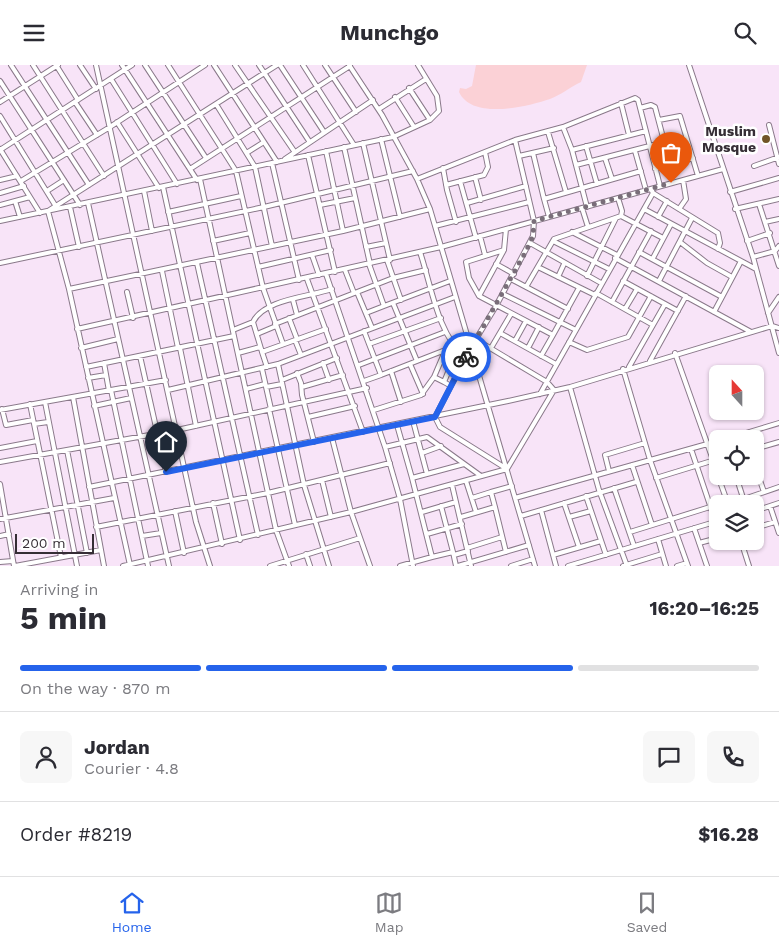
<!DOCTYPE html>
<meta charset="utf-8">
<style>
:root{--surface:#fff;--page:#f7f7f7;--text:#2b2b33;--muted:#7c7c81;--line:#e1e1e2;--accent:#2563eb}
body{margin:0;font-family:"Work Sans",sans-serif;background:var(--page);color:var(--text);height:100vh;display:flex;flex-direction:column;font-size:19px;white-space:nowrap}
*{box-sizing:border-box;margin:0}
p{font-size:16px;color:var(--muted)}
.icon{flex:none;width:28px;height:28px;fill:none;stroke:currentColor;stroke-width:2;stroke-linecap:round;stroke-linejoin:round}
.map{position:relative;height:501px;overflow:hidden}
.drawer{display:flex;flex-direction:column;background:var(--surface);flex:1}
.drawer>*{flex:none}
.needle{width:32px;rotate:339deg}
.fabs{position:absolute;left:709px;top:300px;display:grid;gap:10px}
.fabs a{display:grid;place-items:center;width:55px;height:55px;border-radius:8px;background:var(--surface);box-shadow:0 1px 4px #0004;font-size:25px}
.scale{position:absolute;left:15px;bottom:12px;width:79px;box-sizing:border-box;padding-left:5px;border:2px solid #352e35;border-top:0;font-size:14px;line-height:18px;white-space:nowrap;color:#352e35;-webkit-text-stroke:4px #fff;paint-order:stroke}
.pin{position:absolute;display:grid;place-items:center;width:42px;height:42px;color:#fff;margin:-51px -21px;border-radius:50% 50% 50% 0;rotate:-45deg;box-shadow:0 0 5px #0007}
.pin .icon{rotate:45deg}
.courier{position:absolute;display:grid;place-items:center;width:50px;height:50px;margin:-25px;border:4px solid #2563eb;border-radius:50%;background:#fff;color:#222;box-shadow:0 1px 6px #0007}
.head em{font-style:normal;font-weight:700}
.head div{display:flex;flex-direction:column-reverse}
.head{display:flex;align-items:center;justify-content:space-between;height:85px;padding:0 20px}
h1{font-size:32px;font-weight:700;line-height:38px}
.bar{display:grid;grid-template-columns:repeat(4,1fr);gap:8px 5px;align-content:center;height:60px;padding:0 20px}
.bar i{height:6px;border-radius:4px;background:var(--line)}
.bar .on{background:var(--accent)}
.bar p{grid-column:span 4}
.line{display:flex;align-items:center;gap:12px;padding:0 20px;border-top:1px solid var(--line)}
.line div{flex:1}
.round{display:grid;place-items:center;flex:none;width:52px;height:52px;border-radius:8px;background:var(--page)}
header{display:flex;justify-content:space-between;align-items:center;height:65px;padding:0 20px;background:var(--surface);font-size:22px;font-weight:700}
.tabs{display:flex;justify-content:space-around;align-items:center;height:70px;border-top:1px solid var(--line);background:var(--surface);font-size:14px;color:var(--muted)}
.tabs a{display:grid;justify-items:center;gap:2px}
.tabs .on{color:var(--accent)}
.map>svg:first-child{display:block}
.green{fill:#fbd1d6}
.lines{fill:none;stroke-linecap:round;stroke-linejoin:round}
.minor-casing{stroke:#8a798a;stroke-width:6}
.minor{stroke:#fff;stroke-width:4}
.done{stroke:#796e79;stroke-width:5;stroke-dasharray:0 9}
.route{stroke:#2563eb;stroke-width:6}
.poi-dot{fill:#715427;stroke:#fff;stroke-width:2}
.labels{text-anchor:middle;stroke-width:5;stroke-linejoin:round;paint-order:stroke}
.poi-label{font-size:14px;font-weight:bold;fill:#352e35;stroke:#fff;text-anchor:end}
</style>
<header><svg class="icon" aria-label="menu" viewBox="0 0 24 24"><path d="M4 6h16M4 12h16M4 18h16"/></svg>Munchgo<svg class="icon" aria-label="search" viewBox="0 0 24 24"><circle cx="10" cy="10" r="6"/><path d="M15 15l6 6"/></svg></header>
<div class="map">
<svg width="779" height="501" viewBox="0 0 779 501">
<rect width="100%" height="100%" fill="#f8e4f8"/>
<path class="green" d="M476,0h111l-6,17c-11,5 -20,13 -31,17 -24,8 -78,21 -91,-7l1,-4 6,1 6,-3z"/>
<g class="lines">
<g class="minor-casing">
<path id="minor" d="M11,0l78,120
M33,0l71,111
M56,0l22,35
M80,0l16,24
M96,0l100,457 14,44
M122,0l75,115
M145,0l61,93
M168,0l68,106 27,117 20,56
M214,0l63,97
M235,0l59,86
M259,0l50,76
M280,0l44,67
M303,0l51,80
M325,0l31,47
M349,0l33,50 35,64 13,30 105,357
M689,0l64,192 26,96
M111,14l66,105
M0,16l80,124
M409,23l21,32
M395,32l19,30
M0,37l58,-37
M75,37l22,33
M621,38l8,32
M216,39l39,63 17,79
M640,43l11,-3 4,2 15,57
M379,44l47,-30
M0,51l55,89
M659,55l21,-4 18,60
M117,57l42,66
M769,60l10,39
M563,62l9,23 15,57
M548,67l18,60
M381,74l19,78
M363,78l27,117
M586,81l11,38
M344,82l26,117
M0,84l40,64
M0,85l132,-85
M572,85l74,-19
M326,86l17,80
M635,86l11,39
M248,87l16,-10
M533,88l11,46
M308,90l27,117
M519,91l35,-8
M605,93l7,21
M285,94l88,-59
M272,98l27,117
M576,100l89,-23
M754,101l25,-9
M443,103l4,22 9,32
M190,104l160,-103
M655,104l38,-11
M475,112l6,23
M200,114l76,351 13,36
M417,114l98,-39 48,-13 72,-29 3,2 22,86
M0,115l17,-4
M21,116l89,-54 95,-62
M460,116l16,57
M446,120l38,-10 4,-8 -3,-15
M163,122l77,353
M47,126l17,-11
M144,126l8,40
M730,127l49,-14
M0,128l24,-7
M653,128l65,40 2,10 -2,6
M15,136l5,16
M88,138l81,363
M467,138l59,-17
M759,139l20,62
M0,140l30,-8
M320,140l35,-7
M70,142l9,40
M582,143l6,19
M644,144l112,60
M679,144l7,-10 -3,-19
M735,144l44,-10
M168,147l73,-16
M621,151l42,22
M549,152l-5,-18 97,-28
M658,152l9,-16
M0,156l393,-84 37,-17 9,-9 -2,-15 -19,-31
M765,157l14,-3
M435,161l94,-24
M506,164l-2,21 -25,46 74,39 -12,21
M572,167l45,23
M480,171l5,19
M213,176l37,-8
M553,176l56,28
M747,176l23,-8
M680,177l27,21 25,14
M530,178l71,40
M366,182l20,-4
M420,187c12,36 17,80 45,106
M639,187l83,45 -8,15
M312,190l7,20
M753,192l22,-6 4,-5
M615,193l136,74
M653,193l18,-34
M387,195l14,40
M0,198l264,-56 149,-36
M197,198l61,272
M369,199l15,42 66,-25
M496,199l18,10
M258,202l73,-17
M538,202l57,28
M345,205l9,23
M162,206l16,77
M326,209l59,173 15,52 13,67
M587,211l29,-58
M558,212l6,-13
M307,214l56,153
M511,214l57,30
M623,216l55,30
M659,216l33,-63
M526,222l28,-48 67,-23 1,-5 -4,-13
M69,224l274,-58 87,-22
M127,227l6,26
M357,227l15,36
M596,228l57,32 12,-21
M503,229l73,36
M479,231l-10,-18 -3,-16 38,-12
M722,232l19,-36
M293,235l4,15
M612,237l39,-71
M393,238l24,58
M625,244l12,-20
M366,248l18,-7
M768,248l11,-16
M289,253l8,21
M253,257c11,-23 56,-25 79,-33
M275,259l118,-46 33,-8
M77,264l364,-82 282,-78
M233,265l20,-8 9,30 64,-23
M364,266l5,13 72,-26
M500,268l56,31
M257,269l19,-8
M553,270l26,-47
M295,275l6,15
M515,276l11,-20
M569,277l18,8 41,-13 23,-41
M369,279l12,31 72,-28
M81,283l37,-9
M180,283l16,78
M491,283l20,-34
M528,283l11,-21
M262,287l5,15
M238,288l22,-6
M675,288l43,121
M140,291l26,116
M650,296l36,-65
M104,298l5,28
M323,298l6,17
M278,299l26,121 25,81
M410,299l13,30
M359,300l86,-33
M86,302l148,-31
M629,302l24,-42
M262,304l9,40
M623,304l27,91 38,106
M391,306l10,31
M297,308l4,10 1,12 12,47
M88,313l18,-3
M282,315l55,-22
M364,316l17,-6
M444,317l-10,-5 12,-28
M451,321l-7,-4 7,-17 9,3
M266,322l16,-3
M302,322l41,-12
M570,322l29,103 28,76
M246,324l19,-5
M111,325l37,176
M168,325l110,-26 177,-67
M540,329l113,-201 -2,-4
M73,332l31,169
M45,337l32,164
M30,339l31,153
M94,341l37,-8
M2,344l4,16 27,-5
M269,344l26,116
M0,345l166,-30
M374,345l47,-15 13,-18
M308,352l47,-11
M413,356l14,53
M34,359l14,-2
M397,360l15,53 52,-14
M332,373l19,74 19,54
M726,374l53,-16
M385,382l42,-10 54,39
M0,383l37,-7
M691,384l27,80
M755,384l24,-7
M67,385l20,103
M422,388l19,-7
M0,397l177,-32 190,-42
M632,400l20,60
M755,401l9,26
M507,404l-67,-42 -5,-10 35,-68 26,-43 37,-70 1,-15 -19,-81
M609,406l-4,-16 40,-12
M718,411l10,28
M736,411l9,28
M412,413l20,79 21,-5 3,14
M656,413l62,-19
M322,415l9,37
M466,416l10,31
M0,419l14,82
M452,420l19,81
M89,422l419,-86 62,-14 202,-61 7,2
M614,423l20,58
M491,427l21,-6
M586,431l20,59
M472,433l19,-6 4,15
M515,433l203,-57
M744,434l35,-12
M213,438l9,41
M564,438l15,44
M441,441l12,46
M770,441l9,27
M541,445l15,56
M175,446l9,42
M755,446l24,-8
M422,447l34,-10
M521,451l115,-34
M461,452l34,-10 11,45
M569,452l22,-6
M0,454l114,-21
M96,462l172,-34 122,-30
M694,463l13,38
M755,463l20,-6
M630,467l80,-25
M427,469l35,-10
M0,471l9,-2
M142,471l19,-3
M658,474l8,27
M741,476l8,25
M699,478l19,-5
M467,483l35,-11
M306,489l4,12
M454,490l14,-4
M553,490l48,-14
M0,497l13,-1
M130,500l-61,-276 -21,-78 229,-146
M15,501l86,-16
M123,501l228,-54 156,-43 47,-79 -7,-8 -72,-43
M270,501l90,-28
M400,501l32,-9
M458,501l71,-21
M511,501l22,-7
M568,501l150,-45
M623,501l39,-12
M677,501l10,-3"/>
</g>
<use href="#minor" class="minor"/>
</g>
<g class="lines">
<path class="done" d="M466,292l59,-104 8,-17 1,-15 137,-38"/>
<path class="route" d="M166,407l269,-55 31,-60"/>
</g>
<circle class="poi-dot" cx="766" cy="74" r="5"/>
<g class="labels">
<g class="poi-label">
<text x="756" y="71">Muslim<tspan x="756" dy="16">Mosque</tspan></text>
</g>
</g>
</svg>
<div class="fabs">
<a><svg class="needle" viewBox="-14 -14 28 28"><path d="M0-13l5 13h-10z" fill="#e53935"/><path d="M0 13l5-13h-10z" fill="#7c7c81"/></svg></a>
<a><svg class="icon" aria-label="locate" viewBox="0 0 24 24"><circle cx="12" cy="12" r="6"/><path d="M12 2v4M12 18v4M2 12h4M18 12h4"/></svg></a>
<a><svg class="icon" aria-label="layers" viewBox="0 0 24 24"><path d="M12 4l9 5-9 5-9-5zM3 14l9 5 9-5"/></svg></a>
</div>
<div class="scale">200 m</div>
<div class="pin" style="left:671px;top:118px;background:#ea580c"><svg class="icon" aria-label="bag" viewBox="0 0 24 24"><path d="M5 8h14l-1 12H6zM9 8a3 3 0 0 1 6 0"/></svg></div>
<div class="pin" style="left:166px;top:407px;background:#1f2937"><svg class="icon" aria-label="home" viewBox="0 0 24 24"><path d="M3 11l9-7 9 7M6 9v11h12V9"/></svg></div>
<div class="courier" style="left:466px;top:292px"><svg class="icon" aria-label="bike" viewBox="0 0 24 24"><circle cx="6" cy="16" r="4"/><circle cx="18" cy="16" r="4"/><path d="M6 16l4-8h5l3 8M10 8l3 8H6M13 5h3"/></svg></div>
</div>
<section class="drawer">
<div class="head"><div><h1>5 min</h1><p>Arriving in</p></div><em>16:20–16:25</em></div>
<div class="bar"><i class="on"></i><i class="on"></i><i class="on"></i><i></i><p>On the way · 870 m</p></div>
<div class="line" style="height:90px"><a class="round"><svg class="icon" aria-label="person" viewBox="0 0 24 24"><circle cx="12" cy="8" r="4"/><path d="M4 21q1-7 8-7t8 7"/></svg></a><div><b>Jordan</b><p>Courier · 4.8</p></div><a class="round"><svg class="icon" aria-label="chat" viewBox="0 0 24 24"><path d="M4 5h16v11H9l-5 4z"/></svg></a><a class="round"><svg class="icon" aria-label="phone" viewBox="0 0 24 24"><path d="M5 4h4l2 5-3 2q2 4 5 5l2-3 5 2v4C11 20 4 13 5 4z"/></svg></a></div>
<div class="line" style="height:65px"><div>Order #8219</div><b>$16.28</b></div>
</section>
<nav class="tabs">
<a class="on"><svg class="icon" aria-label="home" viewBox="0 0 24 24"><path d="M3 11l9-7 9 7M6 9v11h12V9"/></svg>Home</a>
<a><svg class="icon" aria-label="map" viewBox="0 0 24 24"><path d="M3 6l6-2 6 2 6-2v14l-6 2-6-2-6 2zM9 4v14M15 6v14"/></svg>Map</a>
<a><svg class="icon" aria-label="saved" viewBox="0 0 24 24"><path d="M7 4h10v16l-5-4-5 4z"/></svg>Saved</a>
</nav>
